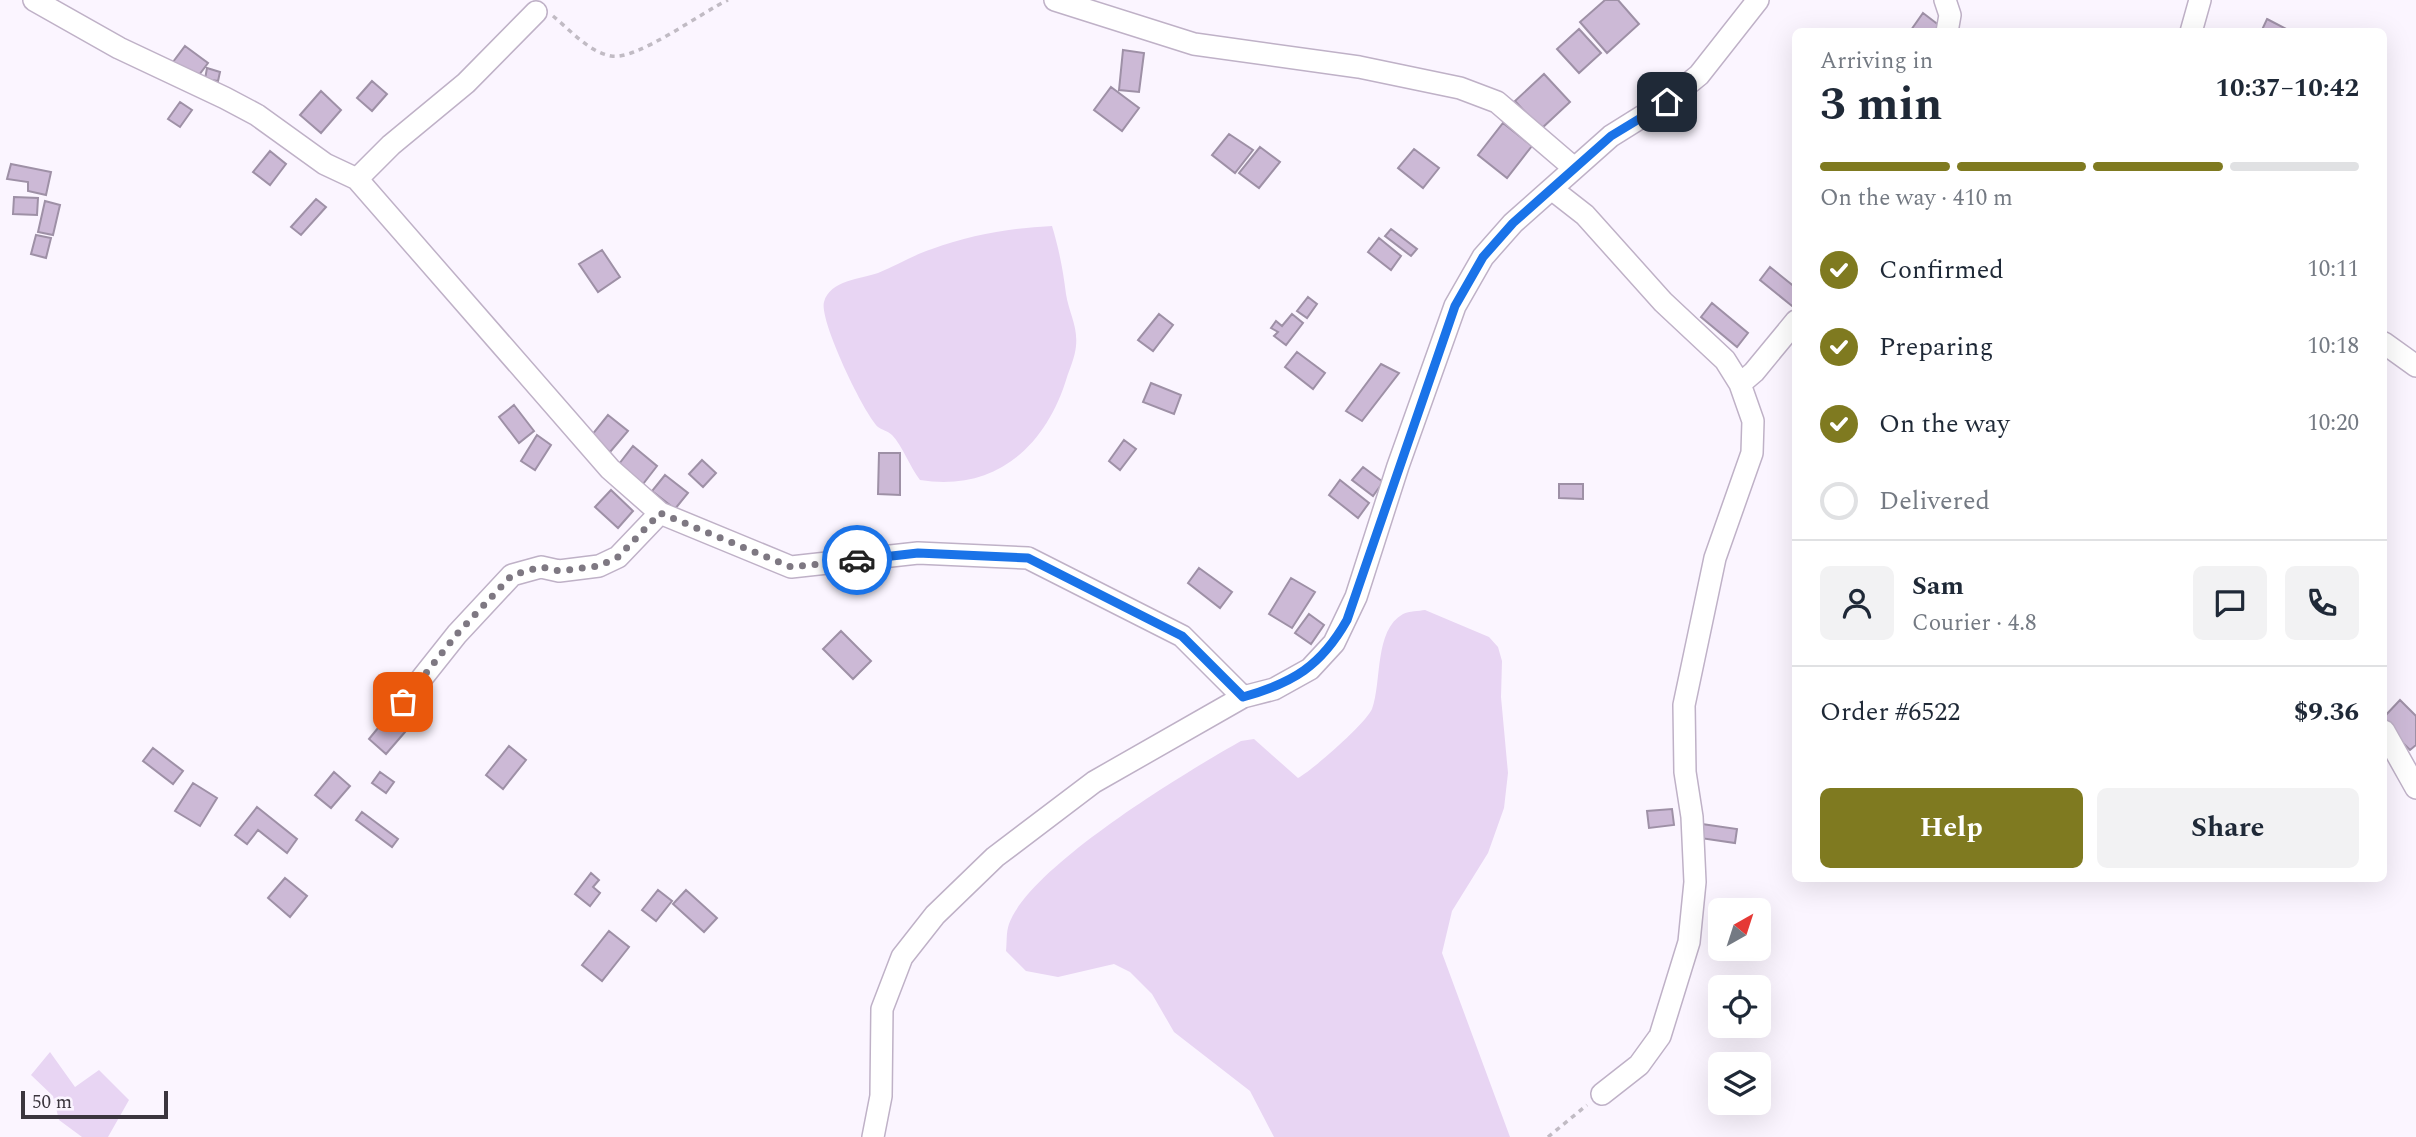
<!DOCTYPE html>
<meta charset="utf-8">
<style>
:root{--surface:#fff;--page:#f2f2f3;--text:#1f2937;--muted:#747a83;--line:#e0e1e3;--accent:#7f7a20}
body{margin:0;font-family:Spectral,serif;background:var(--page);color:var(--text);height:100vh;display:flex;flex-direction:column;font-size:26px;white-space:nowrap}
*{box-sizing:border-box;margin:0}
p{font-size:23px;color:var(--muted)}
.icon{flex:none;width:38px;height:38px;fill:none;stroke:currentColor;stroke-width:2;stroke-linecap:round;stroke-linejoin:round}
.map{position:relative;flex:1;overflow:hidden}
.sheet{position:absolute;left:1792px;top:28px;width:595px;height:854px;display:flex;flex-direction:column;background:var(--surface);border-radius:10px;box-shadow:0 7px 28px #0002}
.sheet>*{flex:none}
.needle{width:46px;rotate:39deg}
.fabs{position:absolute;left:1708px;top:898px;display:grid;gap:14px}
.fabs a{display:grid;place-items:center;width:63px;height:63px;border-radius:10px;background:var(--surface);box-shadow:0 7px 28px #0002;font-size:35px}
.scale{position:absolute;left:21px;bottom:18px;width:147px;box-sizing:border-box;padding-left:7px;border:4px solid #3b353e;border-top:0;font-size:19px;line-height:24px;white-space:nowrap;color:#3b353e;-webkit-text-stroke:5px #fbf5ff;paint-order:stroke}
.pin{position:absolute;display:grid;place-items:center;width:60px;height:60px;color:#fff;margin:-30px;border-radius:14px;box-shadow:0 4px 10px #0006}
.courier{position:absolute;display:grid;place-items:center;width:70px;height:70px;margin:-35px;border:5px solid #1a73e8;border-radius:50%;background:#fff;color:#222;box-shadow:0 2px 9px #0007}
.summary em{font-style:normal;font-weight:700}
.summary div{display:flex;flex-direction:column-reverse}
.summary{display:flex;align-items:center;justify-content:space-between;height:119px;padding:0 28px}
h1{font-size:46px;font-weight:700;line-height:52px}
.bar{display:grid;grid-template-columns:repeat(4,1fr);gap:10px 7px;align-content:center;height:84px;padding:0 28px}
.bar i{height:9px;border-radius:5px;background:var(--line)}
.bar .active{background:var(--accent)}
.bar p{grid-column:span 4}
.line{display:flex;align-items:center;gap:18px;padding:0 28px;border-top:2px solid var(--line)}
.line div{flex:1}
.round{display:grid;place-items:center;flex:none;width:74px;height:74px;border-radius:10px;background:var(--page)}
ol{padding:0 28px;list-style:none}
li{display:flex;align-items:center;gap:21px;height:77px}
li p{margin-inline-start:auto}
li .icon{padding:7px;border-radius:50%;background:var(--accent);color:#fff;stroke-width:4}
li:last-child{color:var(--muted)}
li i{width:38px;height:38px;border:4px solid var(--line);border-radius:50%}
.button{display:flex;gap:14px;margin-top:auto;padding:14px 28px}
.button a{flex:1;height:80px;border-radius:10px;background:var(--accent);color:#fff;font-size:28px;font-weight:700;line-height:80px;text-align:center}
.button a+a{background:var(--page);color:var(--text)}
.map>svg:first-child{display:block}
.water{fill:#e8d5f3}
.building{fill:#ccb9d6;stroke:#9e90a6;stroke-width:2}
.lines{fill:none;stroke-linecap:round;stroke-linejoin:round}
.minor-casing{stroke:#bfb1c7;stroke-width:24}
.path{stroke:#c1bbc4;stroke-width:3.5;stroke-dasharray:5 5;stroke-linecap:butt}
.minor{stroke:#fff;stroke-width:21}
.done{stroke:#7e7882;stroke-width:7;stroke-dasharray:0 12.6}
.route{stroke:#1a73e8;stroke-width:9}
</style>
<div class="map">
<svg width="2416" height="1137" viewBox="0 0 2416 1137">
<rect width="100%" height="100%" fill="#fbf5ff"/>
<path class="water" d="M1052,226c7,23 11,44 14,68 3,19 12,32 10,52 -1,11 -6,22 -9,31 -21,70 -72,115 -147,103 -10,-13 -18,-35 -28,-45 -4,-4 -10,-5 -14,-8 -15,-15 -59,-107 -54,-125 6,-22 37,-23 54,-29 18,-7 35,-18 54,-24 39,-14 79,-21 120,-23z
M1425,610l64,27 9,10 4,14 -1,36 7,76 -4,35 -16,45 -36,58 -10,42 68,184h-236l-24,-46 -76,-59 -22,-38 -22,-22 -16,-8 -56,13 -32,-6 -20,-20c1,-8 0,-19 3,-27 21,-58 177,-152 232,-183l13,-2 44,39c15,-8 68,-55 74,-69 10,-27 2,-79 31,-95 6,-3 16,-3 22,-4z
M50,1052l25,35 24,-17 30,30 -21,37h-26l-23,-17 -6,-24 -22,-21z"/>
<path class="building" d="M1605,0h13l21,24 -32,29 -27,-31z
M1923,13l21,16 -1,3 -32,-2z
M2267,19l25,13h-31z
M1579,29l22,24 -22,20 -22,-24z
M185,46l23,17 -12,16 -23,-17z
M1123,50l21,3 -5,39 -20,-2z
M207,68l13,4 -2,9 -13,-2z
M1544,74l26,28 -29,27 -26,-28z
M372,81l15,13 -15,17 -15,-13z
M1111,87l28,21 -17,23 -28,-21z
M321,91l20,19 -20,23 -21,-18z
M180,102l12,8 -12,17 -12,-8z
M1503,123l29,23 -25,32 -29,-23z
M1229,134l24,16 -18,23 -23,-18z
M1260,147l20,15 -21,26 -20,-15z
M1414,149l25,19 -16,20 -25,-20z
M270,151l16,13 -16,21 -17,-13z
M11,164l40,8 -5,23 -18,-4v-9l-21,-3z
M14,197l24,1 -1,17 -24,-1z
M316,199l10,8 -25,28 -10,-8z
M45,201l15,4 -7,30 -15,-3z
M1391,229l26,20 -6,7 -26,-20z
M36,235l15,3 -5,20 -15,-4z
M1379,238l22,18 -10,14 -23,-18z
M602,250l18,27 -22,15 -19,-28z
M1770,267l26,21v14l-4,4 -32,-26z
M1308,297l9,7 -10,14 -10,-7z
M1712,303l36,30 -11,14 -36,-30z
M1159,314l14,11 -20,26 -15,-11z
M1292,314l11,9 -17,22 -12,-9 4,-4 -7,-4 5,-7 6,5z
M1297,352l28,21 -12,16 -28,-22z
M1381,364l18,9 -37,48 -16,-10z
M1151,383l30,12 -7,19 -31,-12z
M514,405l20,26 -15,12 -20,-26z
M608,415l20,16 -18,21 -19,-16z
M537,435l14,10 -16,25 -14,-9z
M1124,440l12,9 -16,21 -11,-9z
M633,446l24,20 -14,18 -24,-20z
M879,453h21v42l-22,-1z
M702,460l14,13 -13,14 -14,-13z
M1363,467l20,15 -10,14 -21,-16z
M665,475l23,18 -13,16 -23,-18z
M1340,480l29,23 -11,15 -29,-23z
M1559,484h24v15l-24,-1z
M611,490l22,21 -15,17 -23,-21z
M1199,568l33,24 -12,16 -32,-25z
M1291,578l24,14 -23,36 -23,-14z
M1309,614l15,11 -13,19 -16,-11z
M841,631l30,30 -18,18 -30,-30z
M2400,700l16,16v29l-6,5 -26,-26v-7z
M387,717l18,15 -19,22 -17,-15z
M509,746l17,14 -23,29 -17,-14z
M153,748l30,23 -10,13 -30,-23z
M334,772l16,14 -19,22 -16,-13z
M380,772l14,10 -8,11 -14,-10z
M193,783l24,15 -17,28 -25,-15z
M257,807l40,32 -10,14 -29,-23 -11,14 -12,-9z
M1672,809l2,16 -25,3 -2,-17z
M362,812l36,27 -6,8 -36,-27z
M1702,824l35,5 -2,14 -35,-5z
M591,873l8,7 -6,7 7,6 -10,13 -15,-12z
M285,878l22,18 -17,21 -22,-19z
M658,890l14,11 -16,20 -14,-11z
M686,890l31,28 -13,14 -31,-28z
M609,931l20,16 -27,34 -20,-16z"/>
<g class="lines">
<g class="minor-casing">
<path id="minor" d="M34,0l85,48 106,50 32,17 68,49 32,15 34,-34 75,-62 70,-71
M1055,0l139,44 165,23 101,21 37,14 77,66
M1945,0l5,15 -3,17
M2191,32l9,-32
M357,179l253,290 50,44 131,54 127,-14 110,5 154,78 61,61
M1553,190l32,25 78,87 62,58 15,24 13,37 -1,32 -37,105 -31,147 1,67 7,45 3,65 -6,60 -29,94 -21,29 -37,29
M2384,343l32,23
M1740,384l14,-12 42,-51
M403,702l54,-68 55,-59 29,-8 18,4 40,-5 19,-9 42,-44
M2384,731l32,57
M873,1137l8,-41 1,-87 20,-52 33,-42 60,-58 99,-75 149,-85 31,-8 36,-20 24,-26 22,-46 42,-131 57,-160 28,-49 30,-34 98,-87 56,-35 32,-26 59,-75"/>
</g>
<path class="path" d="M553,16c17,14 36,36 58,40 25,5 91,-44 117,-56
M1795,422h1
M1548,1137l39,-32"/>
<use href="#minor" class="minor"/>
</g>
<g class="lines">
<path class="done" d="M403,702l54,-68 55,-59 29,-8 18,4 40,-5 19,-9 42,-44 131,54 66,-7"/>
<path class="route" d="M857,560l61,-7 110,5 154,78 61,61c50,-14 78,-31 104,-77l108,-314 28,-49 30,-34 98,-87 56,-34"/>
</g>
</svg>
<div class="fabs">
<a><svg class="needle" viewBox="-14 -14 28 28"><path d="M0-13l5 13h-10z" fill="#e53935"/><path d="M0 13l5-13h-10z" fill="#747a83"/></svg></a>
<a><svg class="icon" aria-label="locate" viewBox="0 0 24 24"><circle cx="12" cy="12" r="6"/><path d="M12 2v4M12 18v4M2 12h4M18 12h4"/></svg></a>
<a><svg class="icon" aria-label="layers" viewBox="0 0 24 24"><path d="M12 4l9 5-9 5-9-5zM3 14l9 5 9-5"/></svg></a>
</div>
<div class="scale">50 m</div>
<div class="pin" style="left:403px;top:702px;background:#ea580c"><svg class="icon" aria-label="bag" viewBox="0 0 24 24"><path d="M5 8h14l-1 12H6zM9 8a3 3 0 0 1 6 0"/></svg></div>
<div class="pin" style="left:1667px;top:102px;background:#1f2937"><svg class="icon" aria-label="home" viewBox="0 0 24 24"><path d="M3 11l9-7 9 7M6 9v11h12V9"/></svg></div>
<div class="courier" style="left:857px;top:560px"><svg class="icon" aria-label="car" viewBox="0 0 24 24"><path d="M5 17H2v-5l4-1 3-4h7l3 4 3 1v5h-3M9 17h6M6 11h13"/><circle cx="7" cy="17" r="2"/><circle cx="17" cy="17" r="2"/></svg></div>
<section class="sheet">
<div class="summary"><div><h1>3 min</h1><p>Arriving in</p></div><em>10:37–10:42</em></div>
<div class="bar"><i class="active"></i><i class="active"></i><i class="active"></i><i></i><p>On the way · 410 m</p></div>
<ol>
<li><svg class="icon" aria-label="check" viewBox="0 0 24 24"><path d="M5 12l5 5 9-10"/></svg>Confirmed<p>10:11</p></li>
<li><svg class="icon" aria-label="check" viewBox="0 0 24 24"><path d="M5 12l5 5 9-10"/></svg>Preparing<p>10:18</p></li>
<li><svg class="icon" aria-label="check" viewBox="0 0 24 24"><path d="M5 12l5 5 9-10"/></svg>On the way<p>10:20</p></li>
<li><i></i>Delivered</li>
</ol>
<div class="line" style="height:126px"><a class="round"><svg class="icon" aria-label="person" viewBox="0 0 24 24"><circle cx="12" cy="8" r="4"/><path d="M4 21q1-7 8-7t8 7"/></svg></a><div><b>Sam</b><p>Courier · 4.8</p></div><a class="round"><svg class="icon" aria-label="chat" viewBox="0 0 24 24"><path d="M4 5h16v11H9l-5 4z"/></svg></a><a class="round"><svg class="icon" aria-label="phone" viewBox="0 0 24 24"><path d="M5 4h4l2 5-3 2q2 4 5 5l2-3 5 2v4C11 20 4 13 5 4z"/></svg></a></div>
<div class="line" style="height:91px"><div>Order #6522</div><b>$9.36</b></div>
<div class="button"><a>Help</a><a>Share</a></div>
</section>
</div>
